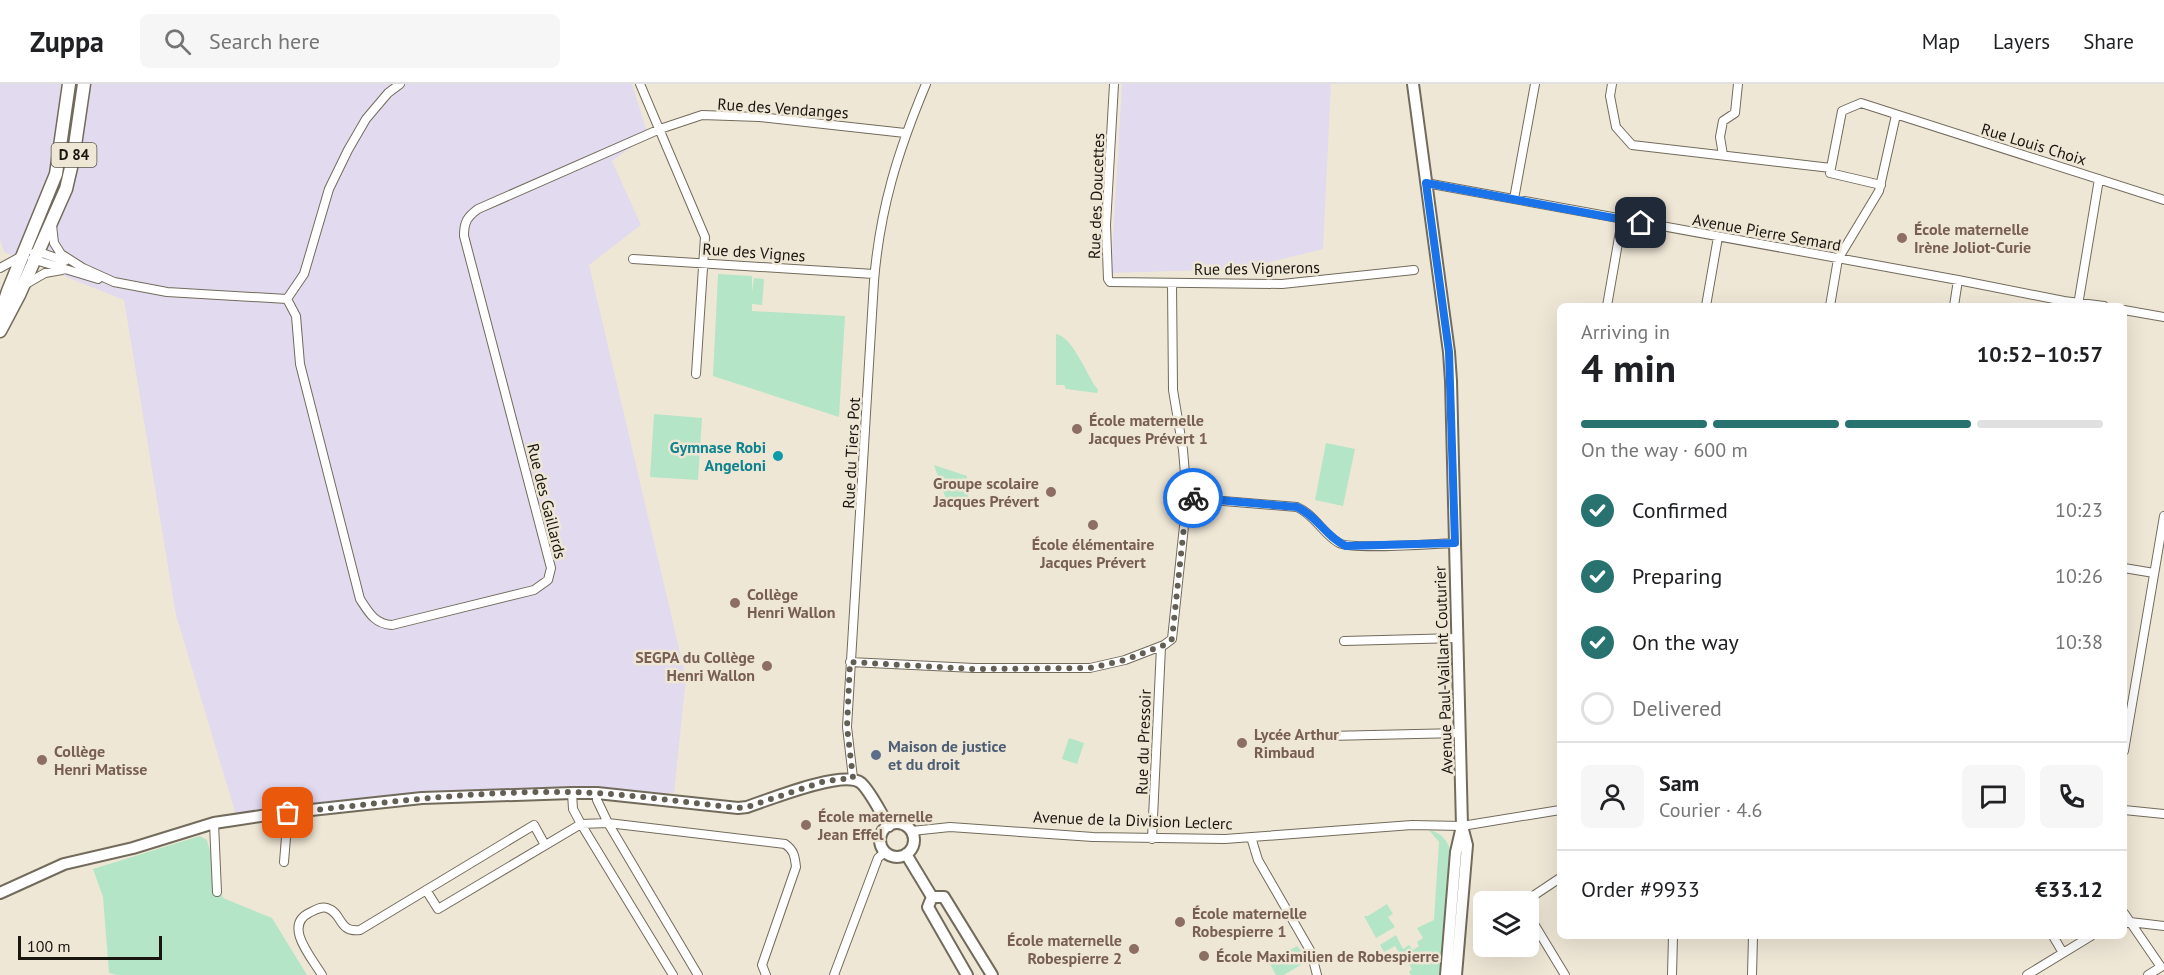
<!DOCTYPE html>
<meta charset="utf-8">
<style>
:root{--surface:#fff;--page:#f6f6f6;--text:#202124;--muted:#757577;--line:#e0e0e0;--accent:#287270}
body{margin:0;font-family:"PT Sans",sans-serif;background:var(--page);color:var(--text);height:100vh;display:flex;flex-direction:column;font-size:22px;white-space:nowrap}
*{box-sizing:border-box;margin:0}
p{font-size:20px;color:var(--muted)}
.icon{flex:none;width:33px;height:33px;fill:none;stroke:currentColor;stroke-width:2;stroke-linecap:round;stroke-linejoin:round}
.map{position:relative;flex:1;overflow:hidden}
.side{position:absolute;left:1557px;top:219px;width:570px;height:636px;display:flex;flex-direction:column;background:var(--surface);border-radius:9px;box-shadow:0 6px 24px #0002}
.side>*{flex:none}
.buttons{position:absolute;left:1473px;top:807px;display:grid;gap:12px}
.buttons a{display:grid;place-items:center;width:66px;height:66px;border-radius:9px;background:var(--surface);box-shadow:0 6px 24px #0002;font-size:30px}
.scale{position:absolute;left:18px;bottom:15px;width:144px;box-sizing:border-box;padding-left:6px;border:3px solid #191610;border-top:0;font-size:16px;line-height:21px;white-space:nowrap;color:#191610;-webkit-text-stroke:4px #efe7d6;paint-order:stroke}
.pin{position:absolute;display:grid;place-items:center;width:51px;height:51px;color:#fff;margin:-26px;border-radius:12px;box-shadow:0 3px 9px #0006}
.courier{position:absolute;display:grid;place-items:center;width:60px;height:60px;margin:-30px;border:4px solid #1a73e8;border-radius:50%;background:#fff;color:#222;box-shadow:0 2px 8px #0007}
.summary em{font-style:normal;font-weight:700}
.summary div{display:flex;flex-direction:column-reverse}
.summary{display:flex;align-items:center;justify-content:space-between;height:102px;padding:0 24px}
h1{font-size:39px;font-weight:700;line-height:45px}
.bar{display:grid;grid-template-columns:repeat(4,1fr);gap:9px 6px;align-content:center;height:72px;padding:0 24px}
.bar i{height:8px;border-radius:4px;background:var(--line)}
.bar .on{background:var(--accent)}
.bar p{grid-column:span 4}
.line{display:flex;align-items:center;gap:15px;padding:0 24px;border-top:2px solid var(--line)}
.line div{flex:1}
.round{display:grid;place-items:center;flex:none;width:63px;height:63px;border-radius:9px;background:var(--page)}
ol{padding:0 24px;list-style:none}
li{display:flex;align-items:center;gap:18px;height:66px}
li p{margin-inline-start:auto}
li .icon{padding:6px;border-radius:50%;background:var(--accent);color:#fff;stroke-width:4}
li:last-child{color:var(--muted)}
li i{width:33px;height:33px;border:3px solid var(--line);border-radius:50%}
header{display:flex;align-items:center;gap:36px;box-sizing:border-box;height:84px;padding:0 30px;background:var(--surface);border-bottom:2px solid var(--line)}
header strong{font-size:28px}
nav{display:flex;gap:33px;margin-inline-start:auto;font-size:21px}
.search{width:420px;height:54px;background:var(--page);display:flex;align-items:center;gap:15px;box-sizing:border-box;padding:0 21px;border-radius:9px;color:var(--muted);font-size:22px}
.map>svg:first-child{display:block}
.commercial{fill:#e2daef}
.green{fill:#b3e5c6}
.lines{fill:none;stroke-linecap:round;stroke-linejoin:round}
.street-casing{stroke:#726b5c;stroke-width:10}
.secondary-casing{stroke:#726b5c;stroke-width:14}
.primary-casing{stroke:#726b5c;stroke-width:15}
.street{stroke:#fff;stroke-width:8}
.secondary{stroke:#fff;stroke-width:10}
.primary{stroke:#fff;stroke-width:12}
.done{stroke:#645f55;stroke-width:6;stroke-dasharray:0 10.8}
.route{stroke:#1a73e8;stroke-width:8}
.education-dot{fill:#8d6e63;stroke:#efe7d6;stroke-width:2}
.culture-dot{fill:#0f9aa8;stroke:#efe7d6;stroke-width:2}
.service-dot{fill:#5c6f8a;stroke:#efe7d6;stroke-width:2}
.labels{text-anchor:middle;stroke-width:5;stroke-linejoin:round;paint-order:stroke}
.shield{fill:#efe7d6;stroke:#59554b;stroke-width:1.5}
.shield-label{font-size:15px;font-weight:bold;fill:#191610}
.street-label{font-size:16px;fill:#191610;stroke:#efe7d6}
.education-label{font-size:16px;font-weight:bold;fill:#785e54;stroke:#efe7d6;text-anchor:start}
.culture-label{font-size:16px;font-weight:bold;fill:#0d838f;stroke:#efe7d6;text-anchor:end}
.service-label{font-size:16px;font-weight:bold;fill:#4e5e75;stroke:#efe7d6;text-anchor:start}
</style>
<header>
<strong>Zuppa</strong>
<div class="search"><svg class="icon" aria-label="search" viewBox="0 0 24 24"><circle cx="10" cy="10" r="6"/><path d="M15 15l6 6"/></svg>Search here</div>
<nav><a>Map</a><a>Layers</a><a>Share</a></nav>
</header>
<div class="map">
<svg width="2164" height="891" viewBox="0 0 2164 891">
<rect width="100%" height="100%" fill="#efe7d6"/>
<path class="commercial" d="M0,0h632l16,51 -36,26 29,64 -52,40 97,413 -12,115 -217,-3 -221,25 -60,-200 -52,-315 -120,-48 -4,-13z
M1122,0h209l-8,165 -81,20 -131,4z"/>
<path class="green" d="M718,190l34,2v16l2,-14 10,1 -2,26 -10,-1v7l93,5 -6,101 -126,-41z
M1056,250c18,4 29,39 42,56l-1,3 -31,-4 -2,-4h-8z
M654,330l48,4 -4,62 -48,-3z
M1326,359l29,6 -12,57 -28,-6z
M934,381l33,11 1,29h-20z
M1069,654l15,5 -7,21 -15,-5z
M1429,746c13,3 20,11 22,25l-9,120h-31l-2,-3 3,-3 -4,-6 -2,1 -11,-18 -11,6 -4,-7 16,-10 7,14 6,-4 4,5 6,-4 -2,-4 6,-4 -6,-10 17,-8 5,-78z
M200,752l7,4 16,58 49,20 35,57h-190l-8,-2 -6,-76 -10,-28z
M1387,820l6,10 -5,3 7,10 -19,11 -12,-22h4z
M1297,862l5,6v12l-18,11h-8l-7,-13z"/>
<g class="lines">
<g class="street-casing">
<path id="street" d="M640,0l65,153 -9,137
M1114,0l-8,141 2,54 2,3 172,2 132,-14
M1612,0l-2,12 6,31 16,18 199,23
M1723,71l-3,-18 3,-16 12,-8 3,-29
M1426,99l532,97 106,21 40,5
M1881,101l-51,-12 12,-62 19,-8 303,97
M1514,115l21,-115
M52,141l2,18 7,11 22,14 31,14 53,10 120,7
M34,169l5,-1 26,9
M32,175l66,20
M633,175l241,15
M0,184l22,-12
M26,200l19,-11 17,-3
M287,215l9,17 4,48 60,235c9,14 15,25 32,26l142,-35 14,-10 3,-12 -87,-332c0,-14 3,-19 14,-27l182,-80 42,-14 57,2 146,16
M287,215l17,-25 25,-85 19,-39 18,-31 22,-26 12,-9
M2078,221l21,-126
M1607,222l15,-86
M1706,222l12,-69
M1830,222l8,-47 41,-68 17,-76
M1954,222l4,-26
M2124,226l40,7
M1187,414l110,9c18,8 26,27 42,36 13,7 96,1 116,0
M2124,484l30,5
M1344,557l114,-3
M850,578l124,6h116l35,-8 39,-15 8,-6 15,-141 -4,-48 -10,-60 -1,-107
M1328,652l132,-3
M2124,667l40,-235
M853,694l-6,-51 27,-446c6,-73 24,-130 52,-197
M572,709l1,16 8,15 92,151
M597,709v7l11,23 90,152
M2124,726l40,4
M214,739l3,69
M912,747l38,-4 143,10 132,2 187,-14 50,1 98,-16
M1251,753l7,23 53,92 6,23
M1152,755l9,-192
M284,778l4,-49
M426,806l12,19 143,-85 27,-1 177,21c9,6 10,13 11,23l-34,98 4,10
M1524,818l36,-24
M2124,829l37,54 -13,8
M1528,830l37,61
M2124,840l6,-2 34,4
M2053,852l10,17
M322,891c-10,-17 -39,-49 -13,-62 6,-3 12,-7 18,-5 16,5 11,25 33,22l174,-105 11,20
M834,891l44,-117 7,-6
M1672,891l1,-39
M1752,891l1,-39
M2027,891l64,-39"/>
</g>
<g class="secondary-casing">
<path id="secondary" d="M1413,0l36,268 2,29 11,445 5,19 -11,130
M880 756a17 17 0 1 1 34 0a17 17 0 1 1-34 0Z
M906,770l26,43
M0,809l64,-29 69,-16 81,-25 60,-9 148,-16 150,-5h25l141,15 9,-1c21,-7 97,-38 114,-24 10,9 20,31 28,43
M932,813h12l48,78
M932,813l-4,10 39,68
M1446,891l10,-123 6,-26"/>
</g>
<g class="primary-casing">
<path id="primary" d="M0,232l8,-25 48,-117 13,-90
M0,247l19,-36 47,-106 7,-30 11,-75"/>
</g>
<use href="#street" class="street"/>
<use href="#secondary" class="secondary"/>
<use href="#primary" class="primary"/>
</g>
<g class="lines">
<path class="done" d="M288,729c102,-11 206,-25 309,-20 47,3 94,10 141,15l9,-1 78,-26 28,-3 -6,-51 3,-65 124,7 116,-1 35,-8 39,-15 8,-6 15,-141h6"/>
<path class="route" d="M1193,414l104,9c20,9 29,30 49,39l109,-3 -6,-191 -23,-169 215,40"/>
</g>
<g class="education-dot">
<circle cx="1902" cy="154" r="6"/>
<circle cx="1077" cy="345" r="6"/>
<circle cx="1051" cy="408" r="6"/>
<circle cx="1093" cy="441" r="6"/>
<circle cx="735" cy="519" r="6"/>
<circle cx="767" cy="582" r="6"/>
<circle cx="1242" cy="659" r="6"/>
<circle cx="42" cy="676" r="6"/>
<circle cx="806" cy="741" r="6"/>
<circle cx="1180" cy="838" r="6"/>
<circle cx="1134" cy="865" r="6"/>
<circle cx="1204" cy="872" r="6"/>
</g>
<circle class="culture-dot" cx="778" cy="372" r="6"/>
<circle class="service-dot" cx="876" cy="671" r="6"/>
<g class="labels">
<rect class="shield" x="51.5" y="59" width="45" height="24" rx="4.5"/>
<g class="shield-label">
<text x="74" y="76">D 84</text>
</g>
<g class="street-label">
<text transform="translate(783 24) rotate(4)" y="6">Rue des Vendanges</text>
<text transform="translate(2034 60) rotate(17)" y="6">Rue Louis Choix</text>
<text transform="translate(1096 112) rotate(-88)" y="6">Rue des Doucettes</text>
<text transform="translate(1767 148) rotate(10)" y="6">Avenue Pierre Semard</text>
<text transform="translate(754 168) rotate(4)" y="6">Rue des Vignes</text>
<text transform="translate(1257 184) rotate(-1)" y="6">Rue des Vignerons</text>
<text transform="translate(851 369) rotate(-87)" y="6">Rue du Tiers Pot</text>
<text transform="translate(547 417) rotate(76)" y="6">Rue des Gaillards</text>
<text transform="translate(1443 586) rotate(-92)" y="6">Avenue Paul-Vaillant Couturier</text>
<text transform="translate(1143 658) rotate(-88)" y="6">Rue du Pressoir</text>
<text transform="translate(1133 736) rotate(2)" y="6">Avenue de la Division Leclerc</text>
</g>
<g class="education-label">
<text x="1914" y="151">École maternelle<tspan x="1914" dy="18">Irène Joliot-Curie</tspan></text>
<text x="1089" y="342">École maternelle<tspan x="1089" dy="18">Jacques Prévert 1</tspan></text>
<text x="1039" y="405" text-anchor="end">Groupe scolaire<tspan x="1039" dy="18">Jacques Prévert</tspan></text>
<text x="1093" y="466" text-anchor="middle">École élémentaire<tspan x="1093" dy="18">Jacques Prévert</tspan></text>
<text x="747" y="516">Collège<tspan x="747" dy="18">Henri Wallon</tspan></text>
<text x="755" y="579" text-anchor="end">SEGPA du Collège<tspan x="755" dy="18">Henri Wallon</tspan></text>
<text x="1254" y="656">Lycée Arthur<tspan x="1254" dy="18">Rimbaud</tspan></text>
<text x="54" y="673">Collège<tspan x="54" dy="18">Henri Matisse</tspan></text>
<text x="818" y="738">École maternelle<tspan x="818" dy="18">Jean Effel</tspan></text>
<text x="1192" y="835">École maternelle<tspan x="1192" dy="18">Robespierre 1</tspan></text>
<text x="1122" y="862" text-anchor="end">École maternelle<tspan x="1122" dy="18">Robespierre 2</tspan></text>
<text x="1216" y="878">École Maximilien de Robespierre</text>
</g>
<g class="culture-label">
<text x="766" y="369">Gymnase Robi<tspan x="766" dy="18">Angeloni</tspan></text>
</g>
<g class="service-label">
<text x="888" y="668">Maison de justice<tspan x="888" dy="18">et du droit</tspan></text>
</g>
</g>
</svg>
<div class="buttons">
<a><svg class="icon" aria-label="layers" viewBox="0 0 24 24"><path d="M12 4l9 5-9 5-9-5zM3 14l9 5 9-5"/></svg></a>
</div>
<div class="scale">100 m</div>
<div class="pin" style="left:288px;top:729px;background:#ea580c"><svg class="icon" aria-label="bag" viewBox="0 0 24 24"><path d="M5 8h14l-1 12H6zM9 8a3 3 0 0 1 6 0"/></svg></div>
<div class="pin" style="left:1641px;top:139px;background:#1f2937"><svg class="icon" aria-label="home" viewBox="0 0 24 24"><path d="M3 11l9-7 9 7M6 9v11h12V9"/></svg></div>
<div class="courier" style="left:1193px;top:414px"><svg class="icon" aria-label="bike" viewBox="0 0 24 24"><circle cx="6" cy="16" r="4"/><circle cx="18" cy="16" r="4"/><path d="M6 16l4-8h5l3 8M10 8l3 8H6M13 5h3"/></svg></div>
<section class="side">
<div class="summary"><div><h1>4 min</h1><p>Arriving in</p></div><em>10:52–10:57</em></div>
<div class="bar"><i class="on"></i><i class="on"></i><i class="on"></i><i></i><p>On the way · 600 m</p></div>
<ol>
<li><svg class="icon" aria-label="check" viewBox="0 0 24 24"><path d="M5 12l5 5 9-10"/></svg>Confirmed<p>10:23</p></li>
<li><svg class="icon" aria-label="check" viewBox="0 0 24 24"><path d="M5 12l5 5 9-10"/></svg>Preparing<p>10:26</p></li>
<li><svg class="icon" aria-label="check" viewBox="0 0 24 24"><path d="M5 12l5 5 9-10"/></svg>On the way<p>10:38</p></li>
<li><i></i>Delivered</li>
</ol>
<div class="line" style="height:108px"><a class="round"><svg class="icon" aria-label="person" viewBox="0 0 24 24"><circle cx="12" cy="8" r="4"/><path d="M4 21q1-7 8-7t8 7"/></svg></a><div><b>Sam</b><p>Courier · 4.6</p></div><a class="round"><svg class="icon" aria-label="chat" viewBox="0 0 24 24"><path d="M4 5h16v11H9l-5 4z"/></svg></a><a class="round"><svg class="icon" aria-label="phone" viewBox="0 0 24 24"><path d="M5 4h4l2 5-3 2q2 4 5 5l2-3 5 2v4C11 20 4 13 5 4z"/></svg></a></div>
<div class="line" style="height:78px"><div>Order #9933</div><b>€33.12</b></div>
</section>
</div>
